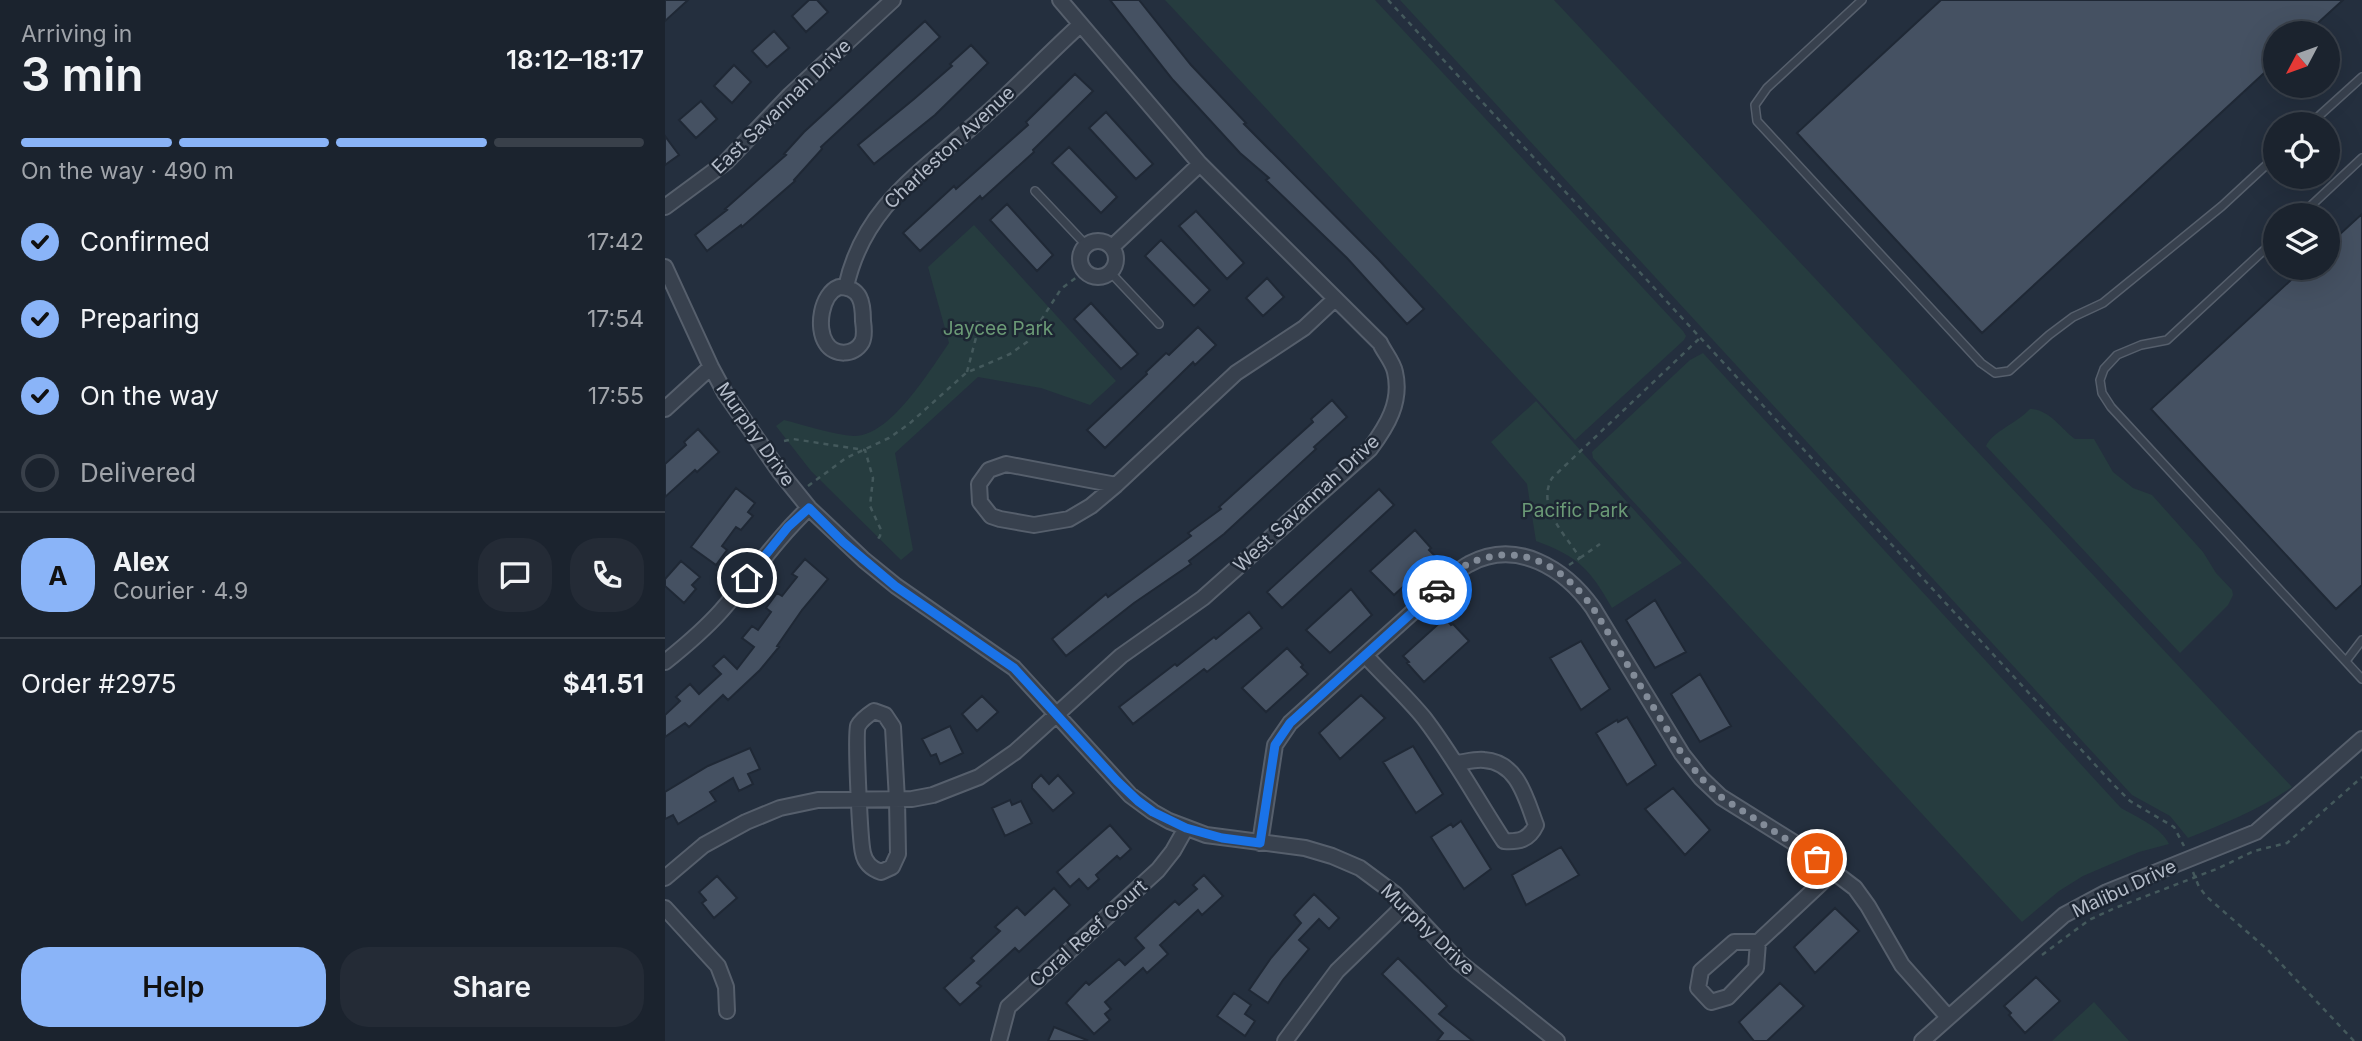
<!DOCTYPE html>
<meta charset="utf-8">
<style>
:root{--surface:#1b232e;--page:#242b36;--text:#f1f3f6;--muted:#a0a4aa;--line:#39404a;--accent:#8ab4f8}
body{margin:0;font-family:Inter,sans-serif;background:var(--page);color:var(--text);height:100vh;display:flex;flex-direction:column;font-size:26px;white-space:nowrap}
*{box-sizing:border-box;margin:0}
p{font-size:23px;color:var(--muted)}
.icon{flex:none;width:38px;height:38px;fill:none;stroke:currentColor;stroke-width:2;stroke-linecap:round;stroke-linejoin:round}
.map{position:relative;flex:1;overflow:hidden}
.side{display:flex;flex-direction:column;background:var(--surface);width:665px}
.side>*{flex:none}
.needle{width:46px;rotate:229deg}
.fabs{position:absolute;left:1598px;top:21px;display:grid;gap:14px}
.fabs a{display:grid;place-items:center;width:77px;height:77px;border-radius:50%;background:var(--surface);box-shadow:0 7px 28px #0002,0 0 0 2px var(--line);font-size:35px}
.pin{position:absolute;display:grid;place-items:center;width:60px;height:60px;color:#fff;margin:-30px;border:4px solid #fff;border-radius:50%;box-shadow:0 2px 7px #0007}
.courier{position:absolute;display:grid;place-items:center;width:70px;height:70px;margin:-35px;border:5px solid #1a73e8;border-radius:50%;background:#fff;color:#222;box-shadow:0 2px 9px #0007}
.summary em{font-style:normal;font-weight:600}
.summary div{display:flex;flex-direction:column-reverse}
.summary{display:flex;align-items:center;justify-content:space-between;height:119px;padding:0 21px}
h1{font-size:46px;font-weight:600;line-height:52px}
.bar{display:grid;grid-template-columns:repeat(4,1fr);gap:10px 7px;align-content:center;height:84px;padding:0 21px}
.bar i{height:9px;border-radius:5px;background:var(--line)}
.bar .on{background:var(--accent)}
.bar p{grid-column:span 4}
.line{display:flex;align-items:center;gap:18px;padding:0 21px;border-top:2px solid var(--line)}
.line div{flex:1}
.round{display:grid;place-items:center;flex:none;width:74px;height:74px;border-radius:28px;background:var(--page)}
ol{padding:0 21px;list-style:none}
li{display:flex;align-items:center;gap:21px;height:77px}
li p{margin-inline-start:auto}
li .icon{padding:7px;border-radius:50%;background:var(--accent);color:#111;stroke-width:4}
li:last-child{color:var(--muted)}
li i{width:38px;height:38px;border:4px solid var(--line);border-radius:50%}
.button{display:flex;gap:14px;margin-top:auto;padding:14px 21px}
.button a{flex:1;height:80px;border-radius:28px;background:var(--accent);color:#111;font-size:28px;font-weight:600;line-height:80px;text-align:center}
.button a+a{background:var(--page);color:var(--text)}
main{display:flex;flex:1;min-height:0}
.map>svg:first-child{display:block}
.green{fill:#263c3f}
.building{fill:#455162;stroke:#1f2835;stroke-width:2}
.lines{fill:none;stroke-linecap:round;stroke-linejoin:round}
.service-casing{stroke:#565f6c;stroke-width:10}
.minor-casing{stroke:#565f6c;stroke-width:18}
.path{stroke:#44595c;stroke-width:2.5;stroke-dasharray:5 5;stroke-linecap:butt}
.service{stroke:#38414e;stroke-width:7}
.minor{stroke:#38414e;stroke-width:14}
.done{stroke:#828b98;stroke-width:7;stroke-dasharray:0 12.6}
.route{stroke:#1a73e8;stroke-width:9}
.labels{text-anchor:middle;stroke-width:5;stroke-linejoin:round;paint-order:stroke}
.street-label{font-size:19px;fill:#b4bcc9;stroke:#1d2633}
.park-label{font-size:19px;fill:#6b9a76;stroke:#1d2633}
</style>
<main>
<section class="side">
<div class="summary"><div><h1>3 min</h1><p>Arriving in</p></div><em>18:12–18:17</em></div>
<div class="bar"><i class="on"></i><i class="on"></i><i class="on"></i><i></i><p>On the way · 490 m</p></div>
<ol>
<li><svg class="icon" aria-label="check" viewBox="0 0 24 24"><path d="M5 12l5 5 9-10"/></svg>Confirmed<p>17:42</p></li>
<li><svg class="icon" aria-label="check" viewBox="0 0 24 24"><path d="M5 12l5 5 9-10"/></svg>Preparing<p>17:54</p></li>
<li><svg class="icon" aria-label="check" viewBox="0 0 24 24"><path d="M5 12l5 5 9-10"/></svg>On the way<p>17:55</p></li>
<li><i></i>Delivered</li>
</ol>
<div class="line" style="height:126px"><b class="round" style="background:var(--accent);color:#111">A</b><div><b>Alex</b><p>Courier · 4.9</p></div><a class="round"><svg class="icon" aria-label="chat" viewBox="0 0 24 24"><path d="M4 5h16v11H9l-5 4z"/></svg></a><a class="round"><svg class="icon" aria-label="phone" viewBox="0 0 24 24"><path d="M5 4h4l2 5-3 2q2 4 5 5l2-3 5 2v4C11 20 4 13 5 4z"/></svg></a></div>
<div class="line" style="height:91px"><div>Order #2975</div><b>$41.51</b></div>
<div class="button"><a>Help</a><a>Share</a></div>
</section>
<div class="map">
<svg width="1697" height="1041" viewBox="0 0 1697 1041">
<rect width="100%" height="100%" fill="#242f3e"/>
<path class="green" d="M500,0h210l308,331 3,5 -2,4 -109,100z
M735,0h154l738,787c-33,23 -67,36 -104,51l-18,-22 -38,-21z
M309,225l142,156 -26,24 -49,-17 -63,-11 -83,76 18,97 -12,10 -90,-89 -35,-45 8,-6c20,5 50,15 70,16 36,1 76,-66 95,-93l-21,-76z
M1038,353l418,455c16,9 41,20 48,36l-30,8 -56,24 -24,15 -37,31 -429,-464 -1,-6 3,-3 95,-89z
M871,401l146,162 -70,45c-22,-39 -33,-51 -76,-67l-9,-57 -36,-42z
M1365,409c19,0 31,20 45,30h19l19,33 20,16 19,7 51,57 13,21 16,17 1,5 -5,10 -48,48 -194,-207c6,-14 31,-23 44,-37z
M1429,1002l35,39h-77z"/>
<path class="building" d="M0,0h23l-23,21z
M144,0h8l11,12 -22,20 -14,-16z
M445,0h29l52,65 55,58 -2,1 134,135 46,50 -17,15 -60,-66 -81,-78 3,-2 -29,-25 -67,-73z
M1276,0h402l-36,33h-32v30l-293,270 -185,-200z
M260,21l15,16 -119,110 1,2 -28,31 1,1 -53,46 -1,-2 -34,26 -12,-16 32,-25 -2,-1 61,-54 -2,-1 20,-22z
M109,31l15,17 -22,19 -15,-16z
M306,45l17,18 -53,52 -61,49 -16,-19 56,-46 38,-33 -2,-2z
M69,65l17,17 -19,21 -18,-17z
M410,74l18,17 -60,59 1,2 -52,47 -2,-3 -60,55 -17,-18 51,-47 2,3 72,-64 -2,-3z
M36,101l16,18 -21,19 -17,-18z
M441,112l47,52 -17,15 -47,-51z
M0,136l14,19 -14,10z
M404,147l48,50 -16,16 -49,-50z
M342,204l46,51 -16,16 -47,-51z
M531,211l48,52 -17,16 -48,-53z
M1697,214v371l-26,24 -185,-200 153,-141h23v-22z
M496,240l49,50 -16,16 -49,-50z
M602,278l17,19 -21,19 -17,-18z
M426,303l47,51 -17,15 -47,-50z
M533,327l18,18 -21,20 -2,-3 -88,86 -18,-18 60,-56 -1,-2 20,-19 3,2z
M667,400l15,17 -33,30 2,2 -92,85 -35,27 2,3 -57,39 -68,53 -14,-17 54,-45 2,3 83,-61 -3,-3 33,-24 -2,-2 94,-85 -2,-3z
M33,429l21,23 -22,20 -2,-2 -30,27v-33l21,-19 -2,-3z
M71,488l19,15 -7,9 5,4 -12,14 -5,-3 -14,19 5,4 -11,15 -25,-18z
M714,489l15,16 -112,103 -15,-16z
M750,530l16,18 -2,2 7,7 -42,38 -24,-24z
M140,559l23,20 -26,31 -25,36 2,1 -19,23 -32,30 -5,-5 -34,32 -4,-4 -20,14v-22l15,-14 -4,-4 14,-13 9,10 22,-20 -8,-8 11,-10 13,13 17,-22 -12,-9 10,-12 6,4 13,-18 -5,-4 11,-15 5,3 15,-19 -5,-3z
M16,561l19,16 -8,8 4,4 -12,14 -19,-17v-7z
M686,589l21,26 -42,38 -24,-23z
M990,600l31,52 -31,16 -29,-48z
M584,612l13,16 -55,44 -3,-3 -71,55 -14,-17 56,-43 2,2 37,-29 2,2z
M780,618l6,7 2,-1 16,17 -45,41 -17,-19 2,-1 -6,-6z
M916,641l29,48 -29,21 -31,-52z
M622,648l16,17 -2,2 7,7 -42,38 -24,-24z
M1035,674l31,52 -31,16 -29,-48z
M696,695l24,23 -45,41 -21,-26z
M317,696l16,16 -21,19 -15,-17z
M962,717l29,48 -29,20 -31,-52 21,-13 1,2z
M285,726l13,27 -23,11 -4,-10 -5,2 -9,-17z
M748,746l30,48 -27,19 -33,-51z
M85,748l10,21 -12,5 5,10 -14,7 -6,-13 -23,14 6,9 -23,14 -15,9 -5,-9 -8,4v-27l43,-26z
M376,775l8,9 9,-9 16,18 -21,18 -21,-23v-4z
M1008,788l37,42 -25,25 -40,-46z
M345,800l2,5 9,-4 11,22 -27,13 -13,-28z
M796,821l30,48 -27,20 -33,-52 20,-13 2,3z
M445,825l21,24 -11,10 -3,-3 -21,19 3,4 -11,10 -9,-10 -9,8 -13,-15z
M896,847l18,28 -53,30 -14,-30z
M539,875l19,21 -21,19 -4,-5 -38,35 8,9 -21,19 -4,-5 -38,34 6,7 -6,5 5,6 -16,14 -28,-31 20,-21 3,3 30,-26 6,6 19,-17 -9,-10 40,-37 4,4 18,-16 -4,-4z
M52,876l20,22 -23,20 -12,-15 4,-3 -7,-8z
M389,888l16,17 -51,47 -4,-4 -38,35 4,3 -21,19 -16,-17 30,-27 -3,-3 29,-27 -5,-4 22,-20 8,8z
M649,894l25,24 -10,11 -10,-10 -20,21 10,9 -26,31 -15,23 -19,-13 22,-32 30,-35 -7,-8z
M1170,908l24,23 -44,42 -21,-26z
M733,958l49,48 -8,8 34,27h-36l6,-8 -61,-59z
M1371,977l24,24 -35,32 -16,-18 2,-2 -7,-7z
M1115,983l24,23 -37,35h-13l-15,-19z
M569,993l17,12 -6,9 10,7 -10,15 -28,-20z
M389,1027l33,13 -1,1h-38z"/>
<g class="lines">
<g class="service-casing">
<path id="service" d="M1197,0l-95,88 -12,17 2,16 224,242 14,10 14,-2 40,-36 24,-18 30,-14 119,-97 53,-49
M1645,124l52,-47
M370,191l51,54
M1636,215l61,-57
M1610,240l-108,100 -26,5 -24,10 -13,14 -4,11 2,13 9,14 251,272
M446,273l48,51
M1681,661l16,-21"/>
</g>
<g class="minor-casing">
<path id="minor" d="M0,207l61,-45 64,-67 103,-95
M415 259a18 18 0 1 1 36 0a18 18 0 1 1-36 0Z
M447,247l88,-83
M0,267l46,100 14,26 55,79 29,36 55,52 32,26 118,82 116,127 23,17 16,9 37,14 99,13 27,8 28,12 35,26 65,69 97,78
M174,287c22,0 24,16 24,34 1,7 2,15 -1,21 -8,14 -28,14 -36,1 -10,-15 -5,-49 13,-56z
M181,287c18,-83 79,-117 137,-170 33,-29 64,-62 97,-92
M0,409l46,-42
M451,485l-110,-21 -17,6 -10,14 1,18 11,14 9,3 34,6 35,-6 22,-13 25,-21 120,-112 68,-45 31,-29
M700,655c19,21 41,41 59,63 30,39 53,82 80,123 15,1 25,-1 32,-16 -10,-26 -18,-63 -52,-65 -8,-1 -19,2 -27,3
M0,662c20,-16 39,-32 56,-51 30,-34 54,-71 88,-103
M209,711l11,4 8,12 4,73 1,54 -6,13 -11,5c-9,-3 -16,-9 -18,-19 -3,-11 -8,-120 -5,-127 3,-6 10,-11 16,-15z
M595,843l15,-98 15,-22 157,-142c7,-6 14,-13 22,-17 48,-26 96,5 124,44l89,146 19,24 20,19 80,50 54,41 13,18 34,59 46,52
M0,878l39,-33 42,-23 34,-14 38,-8 94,-1 21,-4 46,-18 36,-25 106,-96 82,-58 167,-149c17,-23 32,-47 25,-77 -2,-10 -11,-20 -15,-29l-180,-179 -140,-164
M0,908l53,58 8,21 1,24
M1093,942l-2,26 -28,29 -17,5 -13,-14 3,-17 33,-29h24l76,-71
M334,1041l9,-34 150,-137 15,-19 13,-23
M620,1041l52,-70 68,-66
M1257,1041l142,-126 43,-23 149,-60 106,-93"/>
</g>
<path class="path" d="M723,0l725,784 17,17 44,26 10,19
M302,372l12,-46v-4h-5
M119,441l9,-2 72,11 8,28 -3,28 11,24 -1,6 -4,6
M143,486l38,-28 43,-20 20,-14 57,-51 44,-19 17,-12 34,-53 24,-18
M915,558l20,-14
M904,565l11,-7c-15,-24 -44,-51 -28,-80l149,-141
M1528,872l6,15 8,10 61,53 86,91
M1377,955l47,-35 26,-12 104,-40 35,-17 33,-8 75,-66"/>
<use href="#service" class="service"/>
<use href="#minor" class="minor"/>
</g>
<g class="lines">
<path class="done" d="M772,590c9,-9 19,-18 29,-25 11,-6 25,-9 37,-10 39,-2 68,23 90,53l89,146 19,24 20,19 96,62"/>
<path class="route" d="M82,578l41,-51 21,-19 34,34 52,44 119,82 103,113 21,20 15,11 33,16 36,10 38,5 15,-98 15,-22 147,-133"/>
</g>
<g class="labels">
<g class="street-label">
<text transform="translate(116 106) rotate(-44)" y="7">East Savannah Drive</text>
<text transform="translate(284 147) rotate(-43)" y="7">Charleston Avenue</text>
<text transform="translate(91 434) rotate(55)" y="7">Murphy Drive</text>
<text transform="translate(641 503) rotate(-43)" y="7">West Savannah Drive</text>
<text transform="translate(1459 888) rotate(-25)" y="7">Malibu Drive</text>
<text transform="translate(763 929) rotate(44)" y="7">Murphy Drive</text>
<text transform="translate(423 933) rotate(-42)" y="7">Coral Reef Court</text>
</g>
<g class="park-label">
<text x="333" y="335">Jaycee Park</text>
<text x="910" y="517">Pacific Park</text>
</g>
</g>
</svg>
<div class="fabs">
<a><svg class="needle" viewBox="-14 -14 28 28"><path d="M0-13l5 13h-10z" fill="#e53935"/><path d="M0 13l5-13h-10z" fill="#a0a4aa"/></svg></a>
<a><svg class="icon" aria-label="locate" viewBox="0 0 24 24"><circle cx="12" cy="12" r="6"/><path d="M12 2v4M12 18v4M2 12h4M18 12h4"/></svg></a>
<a><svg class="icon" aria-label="layers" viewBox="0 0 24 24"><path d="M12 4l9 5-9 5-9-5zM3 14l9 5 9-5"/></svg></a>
</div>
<div class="pin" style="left:1152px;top:859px;background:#ea580c"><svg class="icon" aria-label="bag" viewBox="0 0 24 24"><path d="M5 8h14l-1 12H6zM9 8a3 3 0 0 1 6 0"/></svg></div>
<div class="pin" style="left:82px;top:578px;background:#1f2937"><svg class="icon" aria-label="home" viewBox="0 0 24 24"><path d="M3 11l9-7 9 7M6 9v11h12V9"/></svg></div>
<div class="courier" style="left:772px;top:590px"><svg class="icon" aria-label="car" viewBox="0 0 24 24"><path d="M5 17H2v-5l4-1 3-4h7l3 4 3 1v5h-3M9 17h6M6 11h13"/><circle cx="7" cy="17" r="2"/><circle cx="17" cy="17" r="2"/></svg></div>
</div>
</main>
